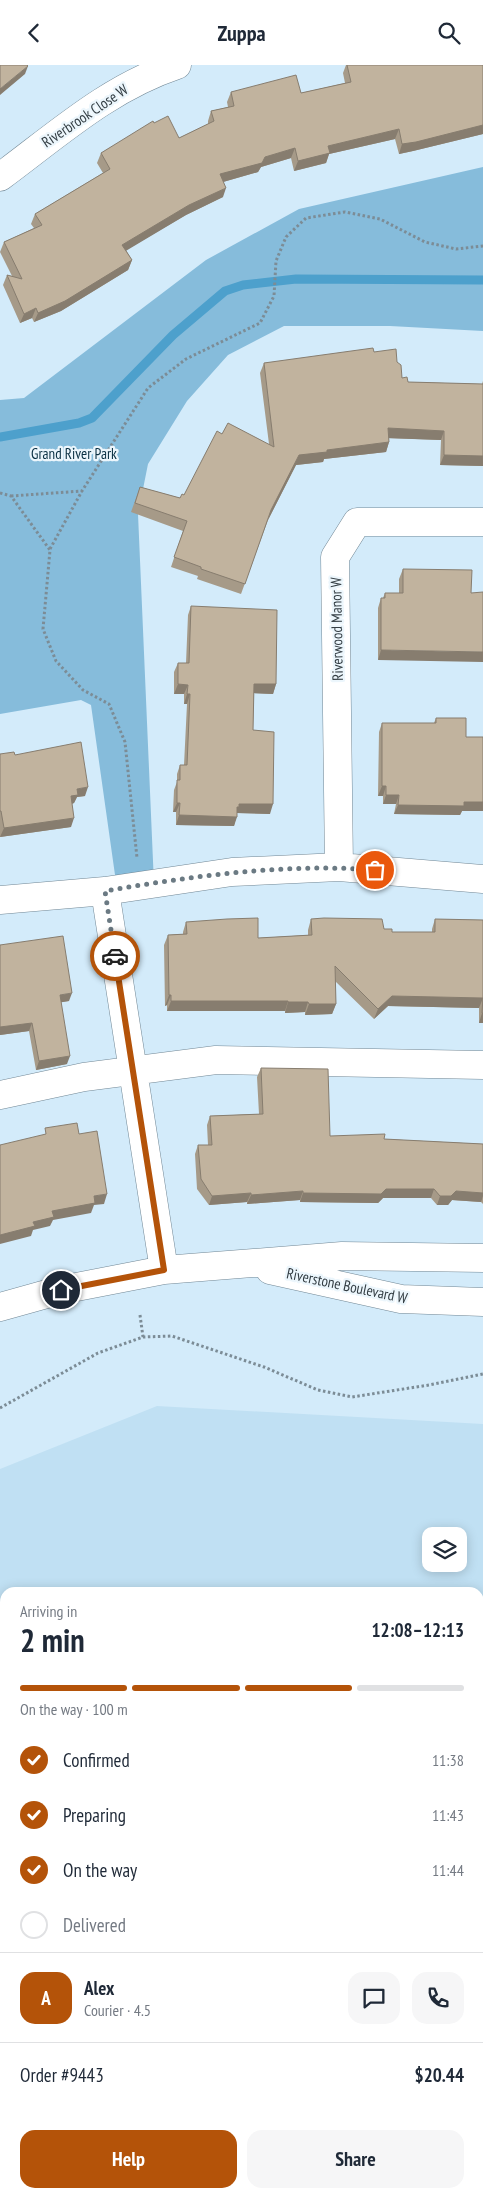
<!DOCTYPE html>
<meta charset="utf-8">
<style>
:root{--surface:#fff;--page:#f6f6f7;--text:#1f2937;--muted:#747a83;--line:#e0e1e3;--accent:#b45309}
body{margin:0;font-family:"PT Sans Narrow",sans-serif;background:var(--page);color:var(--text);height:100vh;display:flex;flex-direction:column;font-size:19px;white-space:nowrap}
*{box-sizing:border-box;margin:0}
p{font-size:16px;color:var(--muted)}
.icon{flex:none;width:28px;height:28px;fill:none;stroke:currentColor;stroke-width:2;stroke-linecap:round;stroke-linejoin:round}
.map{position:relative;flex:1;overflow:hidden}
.drawer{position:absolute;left:0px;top:1522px;width:484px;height:611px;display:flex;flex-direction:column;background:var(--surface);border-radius:15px 15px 0 0;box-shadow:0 2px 12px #0003}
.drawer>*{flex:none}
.buttons{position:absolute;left:422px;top:1462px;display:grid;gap:10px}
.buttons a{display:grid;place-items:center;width:45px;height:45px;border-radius:10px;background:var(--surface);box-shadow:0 2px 12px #0003;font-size:25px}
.pin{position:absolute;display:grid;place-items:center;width:42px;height:42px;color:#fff;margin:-21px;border:2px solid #fff;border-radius:50%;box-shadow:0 1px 5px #0007}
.courier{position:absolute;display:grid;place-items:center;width:50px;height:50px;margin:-25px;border:4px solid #b45309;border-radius:50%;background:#fff;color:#222;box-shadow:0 1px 6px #0007}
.overview em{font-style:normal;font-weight:700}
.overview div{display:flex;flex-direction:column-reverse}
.overview{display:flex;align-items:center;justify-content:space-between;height:85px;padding:0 20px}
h1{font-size:32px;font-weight:700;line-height:38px}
.bar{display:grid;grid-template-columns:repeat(4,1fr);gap:8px 5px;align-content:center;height:60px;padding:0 20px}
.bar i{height:6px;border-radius:4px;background:var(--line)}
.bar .active{background:var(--accent)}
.bar p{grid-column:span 4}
.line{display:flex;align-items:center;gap:12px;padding:0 20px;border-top:1px solid var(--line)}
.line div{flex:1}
.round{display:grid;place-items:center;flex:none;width:52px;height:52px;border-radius:15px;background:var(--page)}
ol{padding:0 20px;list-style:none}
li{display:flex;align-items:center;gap:15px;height:55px}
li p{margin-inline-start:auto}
li .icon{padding:5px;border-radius:50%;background:var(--accent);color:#fff;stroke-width:4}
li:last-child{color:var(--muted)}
li i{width:28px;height:28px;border:2px solid var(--line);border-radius:50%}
.cta{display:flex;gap:10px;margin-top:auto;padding:10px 20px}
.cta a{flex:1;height:58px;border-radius:15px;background:var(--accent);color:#fff;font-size:20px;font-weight:700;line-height:58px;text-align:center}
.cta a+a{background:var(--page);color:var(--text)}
header{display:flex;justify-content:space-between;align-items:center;height:65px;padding:0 20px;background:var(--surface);font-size:22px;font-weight:700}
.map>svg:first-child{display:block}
.built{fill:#c0e0f3;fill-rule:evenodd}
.green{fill:#86bcdb}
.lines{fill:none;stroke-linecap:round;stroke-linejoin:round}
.stream{stroke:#4da0cc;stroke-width:9}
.minor-casing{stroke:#718795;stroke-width:29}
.path{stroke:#7c8c96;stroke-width:3;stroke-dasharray:2.5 2.5;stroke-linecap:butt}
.minor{stroke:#fff;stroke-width:28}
.wall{fill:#a69a88}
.shaded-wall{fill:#877d6f}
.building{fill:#c1b39e;stroke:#877d6f}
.done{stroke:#6b7a83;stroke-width:5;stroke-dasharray:0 9}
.route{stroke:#b45309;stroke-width:6}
.labels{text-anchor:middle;stroke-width:4.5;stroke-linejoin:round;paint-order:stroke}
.street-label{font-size:15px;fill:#333d43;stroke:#ecf6fc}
.park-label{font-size:15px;fill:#0a3043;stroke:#ecf6fc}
</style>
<header><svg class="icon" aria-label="back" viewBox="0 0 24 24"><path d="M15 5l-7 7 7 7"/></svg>Zuppa<svg class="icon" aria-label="search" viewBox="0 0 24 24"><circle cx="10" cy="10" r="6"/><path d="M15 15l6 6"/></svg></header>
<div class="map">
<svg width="483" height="2133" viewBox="0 0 483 2133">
<rect width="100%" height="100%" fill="#d3ebfa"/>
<path class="built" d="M157,1341l326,18v774h-483v-729zM431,1471h28v28h-28zM5,1528h474v601h-474z"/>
<path class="green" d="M483,102v164l-93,-5h-106l-56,29 -41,46 -39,63 -10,50 16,370 -37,5 -26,-184 -10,-5 -81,14v-314l24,-2 182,-138 93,-51z"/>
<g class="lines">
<path class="stream" d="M0,372l79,-14 13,-5 81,-83 52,-44 18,-6 53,-6 187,1"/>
<g class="minor-casing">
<path id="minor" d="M0,112c57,-42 108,-89 177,-112
M339,802l-4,-310 22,-35h126
M105,826l59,379
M0,835l105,-9 127,-19 107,-5 144,12
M0,1030l84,-18 132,-17 267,5
M270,1205l131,29 82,3
M0,1242l61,-17 103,-20 178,-14 141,2"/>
</g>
<path class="path" d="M0,428l11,3 39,54 -7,79 13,32 27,29 26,14 16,38 12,116
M11,431l71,-5 66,-103 38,-29 74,-36 14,-27 2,-35 10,-24 20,-19 39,-6 35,7 45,23 31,7 27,-3
M50,484l32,-58
M140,1250l3,22
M0,1343l98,-55 45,-16 29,-1 92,31 54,23 34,7 77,-12 54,-11"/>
<use href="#minor" class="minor"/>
</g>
<path class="wall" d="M346,0h137v69l-70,17 -14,3 -4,-15 -66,15 -3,9 -32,8 -3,-13 -30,9 -3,5 -35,10v15l-37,18 -60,35 6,10 -4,10 -67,41 -27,11 -2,-4 -12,5 -17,-38 4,-10 5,1 -12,-24 4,-10 30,-14 -3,-4 4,-10 68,-41 -6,-10 4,-10 53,-30 25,15 29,-14v-3l3,-10 17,-4 -1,-5 4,-10 70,1 44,-10 -2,-10z
M374,287l23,10 5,16 6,4 74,2 1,-3v85l-43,-1 1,-25 -52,-2v4l-3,10 -62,7 -1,3 -27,3 -28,55 -27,74 -44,-15 1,-3 -27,-9 12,-36 -52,-19 9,-25 40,11 4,-3 38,-61 47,10 -9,-71 4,-10z
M403,504l68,24 -93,67v-52l3,-10h2l2,-5h14v-14z
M191,541l85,78 -3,10 -19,-1 -1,37 17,84 -33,-1 -3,13 -58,-1v-13h-3l1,-22 3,-8v-8l3,-9h4l3,-61h-3v-10h-10v-22l4,-9h8l2,-48z
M436,653l30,19h17v74h-21l-2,4 -66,-1 2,-10h-13v-8h-5l1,-64 3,-9h52z
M0,689l15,1 70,41 -8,1 -3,6 -2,1 -1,23 -71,10z
M311,854l73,10 8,3h40v-3l3,-10 48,1v103h-4v-15l-91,-2 -14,13 -39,-38 1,23 -4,10 -27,1v-3l-20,1v-2h-118v-6l-2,1 -1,-61 4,-10 15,-1v-2l3,-10 72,16 50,-3v-5z
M0,880l69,56 -8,1 6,62 -31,6 -7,-39 -29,4z
M261,1003l69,68 54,3 99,5v60l-2,-2 -29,-2 -4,5h-11l-6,-7h-48l-5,5 -78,-1v-2l-53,4v-2l-38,3 -12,-16 -2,-35 3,-9h10l-1,-20 3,-9 49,-2 -2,-37z"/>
<path class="shaded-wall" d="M28,1l-3,8 -25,21v-6z
M483,60v9l-70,17 -14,3 3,-10z
M399,64l-4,10 -66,15 -3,9 -32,8 4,-10 30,-15z
M295,83l-4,10 -30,9 -3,5 -42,12 4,-10 45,-17z
M226,123l-3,9 -37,18 -67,40 3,-10 67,-40z
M132,195l-4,10 -67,41 -27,11 4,-9z
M36,243l-4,10 -12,5 4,-9z
M388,363l56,3 -3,9 -57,-2z
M389,377l-3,10 -62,7 -1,3 -27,3 -28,55 3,-10 28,-55 28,-5z
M444,390l39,1v10l-43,-1z
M381,585l102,2v10l-105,-2z
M178,619l10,1 -4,9h-10z
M254,619h22l-3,10 -23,-1z
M187,629h3l-3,10h-3z
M382,721h4l-3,10h-5z
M88,722l-3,9 -8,1 -3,6 -7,2 4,-9 6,-7z
M386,730h13l-3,9h-13z
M464,737h19v9h-21l-2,4 -66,-1 4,-9z
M177,738h3l-4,9h-3z
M239,739h34l-3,10 -33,-1v-6z
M179,750l58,2 -3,9 -58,-1z
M74,753l-3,9 -71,10 4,-9z
M72,928l-3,8 -12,2 3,-8z
M169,930h2l-4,10 -2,1z
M392,931l91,2 -4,10 -91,-2 -14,13 4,-10z
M171,936h117l-3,10h-118z
M288,937h20l-3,10 -20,1z
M309,939h27l-4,10 -27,1z
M482,948h1v10h-4z
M32,958l-3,8 -29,4v-8z
M70,991l-3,8 -31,6 3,-9z
M386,1124h48l-3,9h-48l-5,5 -78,-1 3,-9z
M303,1126l-3,9 -53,4 4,-9z
M456,1126l27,2v3l-2,6 -29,-2 -4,5h-11l3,-9z
M251,1128l-4,9 -38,3 3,-9z
M107,1129l-3,10 -10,1 -3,8 -38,7 -3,6 -17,4 -2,6 -31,8v-9l33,-13 19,-11 42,-15z"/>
<path class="building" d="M0,0h27l1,1 -28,23z
M347,0h136v60l-67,17 -14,2 -3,-15 -71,17 2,7 -32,8 -3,-13 -30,9 -3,6 -42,11 6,14 -37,17 -67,40 10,15 -67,41 -27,12 -2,-5 -12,6 -17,-39 15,4 -18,-37 38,-17 -7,-11 75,-45 -9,-16 52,-32 1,2 14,-7 11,22 35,-17 -3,-10 23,-5 -3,-14 65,-17 5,18 50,-11z
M373,283l1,4 22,-3 1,13 4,3 1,13 5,-1 1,5 75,2v72l-39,-1v-24l-56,-3 1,14 -62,8v2l-28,3 -28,55 -26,74 -44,-15v-2l-27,-10 13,-36 -52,-18 5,-16 40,11 2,-4 2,1 33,-64 5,3 6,-11 46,24 -10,-84z
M403,504l69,1 -1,23 12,-1v60l-102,-2v-52h4v-5h18z
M191,541l86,4 -1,74h-22l-1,46 21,2 -1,72h-34v3h-2v10l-58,-2 1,-12h-3v-23h3v-15h7l3,-71h-3l1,-9 -10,-1v-21h11z
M436,653h30v19h17v65h-19v4l-66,-1 1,-10h-13v-9h-4v-63h54z
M81,677l7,45 -11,2 1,6 -7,1 3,22 -70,10 -3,-17h-1v-57l14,-2 1,3z
M258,853v20l54,-3 -1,-16 13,-1 58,1 2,10h8v3h43v-13l48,1v93h-1l1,-15 -91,-2 -14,13 -43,-43 1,38h-27l-1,-2h-20v-1h-117v-6h-2l-1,-60 19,-1 -1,-12 41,-3z
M63,871l9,57 -12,2 10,61 -31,5 -7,-38 -32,4v-82z
M261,1003l67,1 2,67 55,-2 -1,5 99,5v49l-27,-2 -5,5h-11l-6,-7h-48l-5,5 -78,-1v-2l-52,4v-2l-39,3 -11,-17 -3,-34h14l-2,-29 53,-2z
M77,1058l2,11 18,-3 10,63 -13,2 1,7 -43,8 2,6 -21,5 2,4 -35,9v-90l46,-11 -1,-6z"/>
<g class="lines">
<path class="done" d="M115,891l-10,-65c89,-15 180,-28 270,-21"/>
<path class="route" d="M61,1225l103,-20 -49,-314"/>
</g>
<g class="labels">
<g class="street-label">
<text transform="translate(85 51) rotate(-34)" y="5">Riverbrook Close W</text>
<text transform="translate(337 564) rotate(-91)" y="5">Riverwood Manor W</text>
<text transform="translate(347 1221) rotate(12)" y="5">Riverstone Boulevard W</text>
</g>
<g class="park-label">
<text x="74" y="394">Grand River Park</text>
</g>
</g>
</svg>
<div class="buttons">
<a><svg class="icon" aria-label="layers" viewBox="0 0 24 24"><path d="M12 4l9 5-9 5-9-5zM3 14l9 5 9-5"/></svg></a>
</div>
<div class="pin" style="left:375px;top:805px;background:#ea580c"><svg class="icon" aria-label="bag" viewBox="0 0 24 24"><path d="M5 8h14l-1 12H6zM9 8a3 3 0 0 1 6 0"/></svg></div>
<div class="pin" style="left:61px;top:1225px;background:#1f2937"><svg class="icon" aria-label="home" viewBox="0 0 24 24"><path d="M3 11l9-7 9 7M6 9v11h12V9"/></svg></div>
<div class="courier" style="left:115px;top:891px"><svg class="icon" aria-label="car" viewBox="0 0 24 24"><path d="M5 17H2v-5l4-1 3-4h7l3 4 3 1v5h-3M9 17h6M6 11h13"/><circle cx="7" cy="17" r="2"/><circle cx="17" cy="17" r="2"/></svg></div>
<section class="drawer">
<div class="overview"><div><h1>2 min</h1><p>Arriving in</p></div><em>12:08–12:13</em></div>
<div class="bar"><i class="active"></i><i class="active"></i><i class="active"></i><i></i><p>On the way · 100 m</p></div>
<ol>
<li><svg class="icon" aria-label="check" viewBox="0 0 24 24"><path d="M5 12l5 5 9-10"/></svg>Confirmed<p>11:38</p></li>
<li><svg class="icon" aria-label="check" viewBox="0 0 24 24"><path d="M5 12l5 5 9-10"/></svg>Preparing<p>11:43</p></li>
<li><svg class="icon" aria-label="check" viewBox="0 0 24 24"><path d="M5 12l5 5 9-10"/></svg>On the way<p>11:44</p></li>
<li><i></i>Delivered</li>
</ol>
<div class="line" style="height:90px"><b class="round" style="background:var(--accent);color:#fff">A</b><div><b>Alex</b><p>Courier · 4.5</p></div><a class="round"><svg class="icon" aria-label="chat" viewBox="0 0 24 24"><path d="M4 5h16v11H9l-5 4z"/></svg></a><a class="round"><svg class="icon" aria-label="phone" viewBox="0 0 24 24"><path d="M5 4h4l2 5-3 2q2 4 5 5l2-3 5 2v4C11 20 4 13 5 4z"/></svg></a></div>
<div class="line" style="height:65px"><div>Order #9443</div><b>$20.44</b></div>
<div class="cta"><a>Help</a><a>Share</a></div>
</section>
</div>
